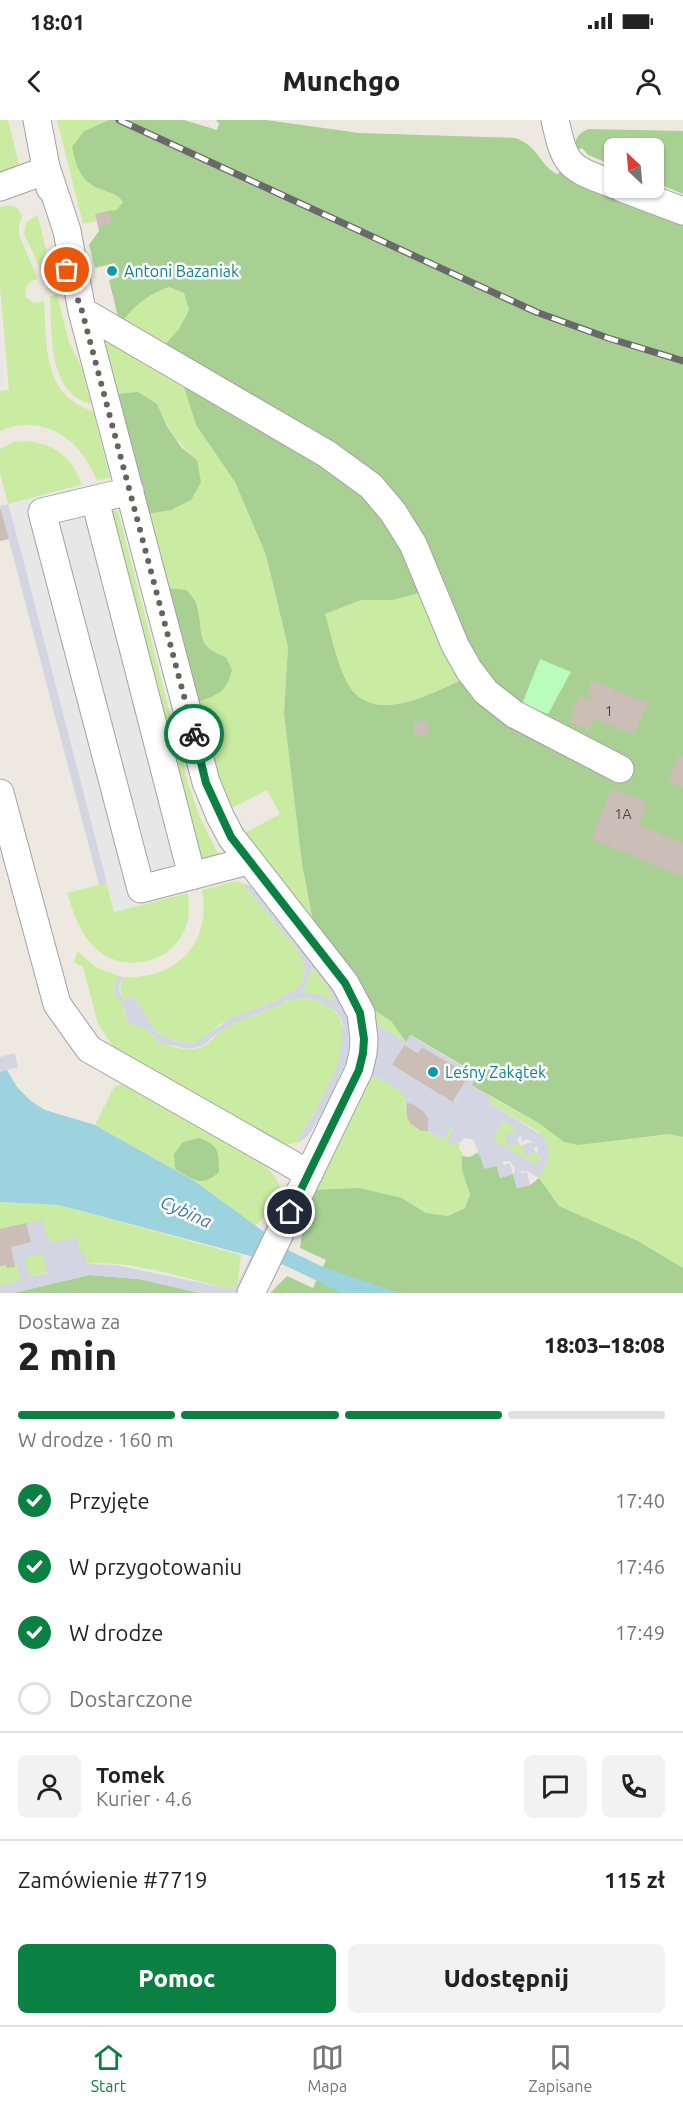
<!DOCTYPE html>
<html lang="pl">
<meta charset="utf-8">
<style>
:root{--surface:#fff;--page:#f2f2f2;--text:#222;--muted:#767676;--line:#e0e0e0;--accent:#0b8043}
body{margin:0;font-family:Ubuntu,sans-serif;background:var(--page);color:var(--text);height:100vh;display:flex;flex-direction:column;font-size:22px;white-space:nowrap}
*{box-sizing:border-box;margin:0}
p{font-size:20px;color:var(--muted)}
.icon{flex:none;width:33px;height:33px;fill:none;stroke:currentColor;stroke-width:2;stroke-linecap:round;stroke-linejoin:round}
.map{position:relative;height:1173px;overflow:hidden}
.side{display:flex;flex-direction:column;background:var(--surface);flex:1}
.side>*{flex:none}
.needle{width:39px;rotate:334deg}
.tools{position:absolute;left:604px;top:18px;display:grid;gap:12px}
.tools a{display:grid;place-items:center;width:60px;height:60px;border-radius:9px;background:var(--surface);box-shadow:0 2px 4px #0004;font-size:30px}
.pin{position:absolute;display:grid;place-items:center;width:51px;height:51px;color:#fff;margin:-26px;border:3px solid #fff;border-radius:50%;box-shadow:0 2px 6px #0007}
.courier{position:absolute;display:grid;place-items:center;width:60px;height:60px;margin:-30px;border:4px solid #0b8043;border-radius:50%;background:#fff;color:#222;box-shadow:0 2px 8px #0007}
.overview em{font-style:normal;font-weight:800}
.overview div{display:flex;flex-direction:column-reverse}
.overview{display:flex;align-items:center;justify-content:space-between;height:102px;padding:0 18px}
h1{font-size:39px;font-weight:800;line-height:45px}
.bar{display:grid;grid-template-columns:repeat(4,1fr);gap:9px 6px;align-content:center;height:72px;padding:0 18px}
.bar i{height:8px;border-radius:4px;background:var(--line)}
.bar .current{background:var(--accent)}
.bar p{grid-column:span 4}
.line{display:flex;align-items:center;gap:15px;padding:0 18px;border-top:2px solid var(--line)}
.line div{flex:1}
.round{display:grid;place-items:center;flex:none;width:63px;height:63px;border-radius:9px;background:var(--page)}
ol{padding:0 18px;list-style:none}
li{display:flex;align-items:center;gap:18px;height:66px}
li p{margin-inline-start:auto}
li .icon{padding:6px;border-radius:50%;background:var(--accent);color:#fff;stroke-width:4}
li:last-child{color:var(--muted)}
li i{width:33px;height:33px;border:3px solid var(--line);border-radius:50%}
.primary-button{display:flex;gap:12px;margin-top:auto;padding:12px 18px}
.primary-button a{flex:1;height:69px;border-radius:9px;background:var(--accent);color:#fff;font-size:24px;font-weight:800;line-height:69px;text-align:center}
.primary-button a+a{background:var(--page);color:var(--text)}
.status{display:flex;justify-content:space-between;align-items:center;height:42px;padding:0 30px;background:var(--surface);direction:ltr}
.status svg{height:16px;fill:currentColor}
header{display:flex;justify-content:space-between;align-items:center;height:78px;padding:0 18px;background:var(--surface);font-size:27px;font-weight:800}
.dock{display:flex;justify-content:space-around;align-items:center;height:84px;border-top:2px solid var(--line);background:var(--surface);font-size:16px;color:var(--muted)}
.dock a{display:grid;justify-items:center;gap:3px}
.dock .current{color:var(--accent)}
.map>svg:first-child{display:block}
.grass{fill:#caeca2}
.forest{fill:#a7d092;fill-rule:evenodd}
.park{fill:#b9fcbb}
.parking{fill:#e7e7e7}
.plaza{fill:#d4d5e3;fill-rule:evenodd}
.water{fill:#9dd3df}
.building{fill:#cabeb6}
.lines{fill:none;stroke-linecap:round;stroke-linejoin:round}
.minor-casing{stroke:#a2a2a2;stroke-width:29}
.minor{stroke:#fff;stroke-width:27}
.rail-casing{stroke:#696969;stroke-width:7}
.rail{stroke:#fff;stroke-width:4.5;stroke-dasharray:14;stroke-linecap:butt}
.done{stroke:#656360;stroke-width:6;stroke-dasharray:0 10.8}
.route{stroke:#0b8043;stroke-width:8}
.culture-dot{fill:#0f9aa8;stroke:#fff;stroke-width:2}
.labels{text-anchor:middle;stroke-width:5;stroke-linejoin:round;paint-order:stroke}
.number-label{font-size:14px;fill:#474442}
.culture-label{font-size:16px;fill:#0d838f;stroke:#fff;text-anchor:start}
.water-label{font-size:18px;font-style:italic;fill:#4079a8;stroke:#fff}
</style>
<div class="status"><b>18:01</b><svg viewBox="0 0 49 12"><path d="M0 12V9h3v3zM5 12V6h3v6zM10 12V3h3v9zM15 12V0h3v12zM26 1h20v11H26zM47 4h2v5h-2z"/></svg></div>
<header><svg class="icon" aria-label="back" viewBox="0 0 24 24"><path d="M15 5l-7 7 7 7"/></svg>Munchgo<svg class="icon" aria-label="person" viewBox="0 0 24 24"><circle cx="12" cy="8" r="4"/><path d="M4 21q1-7 8-7t8 7"/></svg></header>
<div class="map">
<svg width="683" height="1173" viewBox="0 0 683 1173">
<rect width="100%" height="100%" fill="#eee9e0"/>
<path class="grass" d="M0,0h8l11,44 -8,7 -11,5z
M57,0h52l-25,11 5,53 29,11 5,8 -6,7 -22,4 2,7 -14,3z
M9,85l8,3 5,8 -3,10v9l19,44c-10,2 -14,8 -12,18l8,6 10,-2c3,43 -2,94 49,110l17,66 -13,4c-15,-41 -54,-69 -97,-50v-40l9,-1 -9,-102v-81z
M36,95l2,1 15,63 -7,2 -22,-47 2,-11z
M170,167l14,6 5,17 -10,19 -19,21 -40,-25c14,-20 28,-30 50,-38z
M57,174l12,48 12,24 10,38c-44,-12 -39,-72 -41,-108z
M104,215l79,49 13,41 39,57 31,73 22,92 -4,67 18,150 11,57 -72,-86 39,-21 -13,-24 -39,20 -31,-108 29,-45c-29,-10 -26,-26 -29,-53l-30,-16 -19,-74 23,-4 26,-50c-19,-16 -30,-33 -40,-56l-40,-10 -14,-54z
M26,321c28,2 47,17 56,44l-74,19 -8,-31v-24l14,-7z
M115,390l3,1 70,272 12,35 18,36 -4,4 -12,1 -5,-4 -87,-343z
M427,471l37,88c-36,16 -98,51 -120,-3 -9,-20 -13,-42 -20,-62l37,-14h32z
M235,761l7,2 58,70 5,15 -2,11 -5,9 -32,17 -46,19 -19,17 -5,2 -18,-1 -19,-7 -27,-40 -6,6c-8,-9 -7,-13 -2,-24 53,3 88,-35 78,-87z
M107,763l7,29 74,-19c1,12 2,25 -3,36 -15,37 -65,45 -92,17 -14,-14 -20,-35 -26,-53z
M77,831l19,16 23,9 -4,8 -1,9 10,14v6l16,14 5,1c13,16 36,26 57,19 8,-3 14,-13 21,-18 14,-9 30,-12 46,-19 7,-3 13,-8 20,-10 11,-3 25,-1 36,4 45,22 -6,105 -26,132l1,6 -16,3 -15,-4 -156,-94 -15,-23 -15,-57 -9,-5z
M314,849l13,18 8,15 -32,-10 8,-22z
M371,888l20,13 15,21 -32,-19z
M372,957h5l22,13 6,8v12l16,21h7l15,9 8,-13 3,2 4,12 2,1 -1,7 4,5 -1,16 8,23 -5,15 -17,8 -22,-3 -24,-15 -90,-8 53,-108z
M129,962l135,83c14,13 20,23 16,42l-4,-2 -21,21 -59,-44 -101,-57 19,-38z
M491,977l46,25 27,20 105,-8 14,3v131l-45,-27 -79,-35 -20,-28 10,-20 -10,-26 -51,-30z
M503,1001l15,9 -10,16 11,-2 3,1 3,11 11,-3 5,3 -5,10 -44,-26z
M0,1082l59,3 182,50 -3,28 -1,4 -11,1c-43,-10 -97,-29 -141,-24 -28,4 -57,14 -85,22z"/>
<path class="forest" d="M109,0h75l33,10 2,-6 -3,-4h50l93,13 156,5c24,8 24,27 42,36l4,-3 12,10 110,44v912l-14,-3 -91,11 -14,-3 -27,-20 -66,-37 6,-11 -66,-39 -5,7 -15,-21 -20,-13 -17,-37 -41,-50 -11,-57 -18,-150 4,-67 -22,-92 -31,-73 -39,-57 -13,-41 -23,-34 19,-21 10,-19 -5,-17 -15,-6c-21,8 -35,18 -49,38l-11,-45 10,-3 -4,-14 -20,5 -6,-23 10,-14 -1,-5 13,-3 -3,-12 9,-1 6,-8c-8,-12 -23,-10 -34,-19 -11,-9 -14,-22 -17,-36l12,-16zM427,471l37,88c-36,16 -98,51 -120,-3 -9,-20 -13,-42 -19,-62l36,-14h32z
M589,9l94,2v63l-29,-12v-34h-39v18l-27,-11 -6,-7 -6,2c-2,-11 2,-17 13,-21z
M138,272l19,12 10,22 14,21 16,13 4,22 -10,18 -20,10 -23,4 -31,-120z
M167,468l20,2c3,5 9,10 10,16 7,27 -3,40 29,51l6,13c-5,22 -14,25 -35,32z
M199,1018c20,7 20,14 20,34 -18,16 -25,8 -44,-3l-1,-15 9,-12z
M477,1033l20,13 3,12 13,-4 4,14 13,-3 9,-7 20,28 79,35 45,27v25h-413l17,-17 26,12 13,-28 -26,-12 4,-30 -4,-2 12,-26 47,-2 43,10 24,15 22,3 17,-8 5,-14 -8,-24v-14l8,1z
M89,1155l50,4 61,14h-187z"/>
<path class="park" d="M540,539l31,13 -23,42 -26,-10z"/>
<path class="parking" d="M0,204l5,63h-5z
M100,360l106,408 -92,24 -106,-408z"/>
<path class="plaza" d="M8,384l10,36 89,343 -8,2 -2,-8 -97,-371z
M242,763l13,4 72,88 21,40 1,31 -1,11 -8,21 -20,40 -12,18 -8,6 -1,-6 15,-22 20,-40 6,-19 3,-29 -2,-7 -6,-9 -21,-10 -9,-2 -17,2 -19,10 -35,13 -19,12 -12,11 -14,3 -28,-6 -16,-15 -11,-2 -5,-3 -3,-5 -2,-11 -10,-14 1,-9 4,-8 5,1 -5,9 1,8 6,7 6,-6 27,40 19,7 17,1 36,-25 35,-13 32,-17 5,-9 2,-11 -5,-15zM314,849l13,18 8,15 -16,-7 -16,-3 8,-22z
M374,903l32,19 4,-7 67,40 -5,10 19,12 -3,5 55,34 5,10 1,12 -10,20 -12,-7h-7l1,2 6,-1 3,13 -13,3 -4,-13 2,-6 -5,-8h-7l1,4 6,-2 3,11 -13,4 -3,-12 -13,3 -4,-13 -3,-3 1,-4 -2,-1 -2,-8 -9,-2 -5,4 -2,-1 -3,5 -8,-4 7,-13 -3,-2 -7,13 -16,-9 -13,-3 -8,-11 -2,-19 -6,-8 -22,-13h-5l-4,7 -3,-2zM404,925l14,8 4,-6 43,34 -11,21 -62,-37zM503,1001l14,9 -12,5 3,12 11,-3 -1,-6 3,-2 1,6 4,-3 7,3 -11,3 3,11 11,-3 -2,-5 4,-1 -1,7 4,3 -5,8 -43,-25z
M15,933l3,14 -18,5v-15z
M276,1085l4,2 -42,86h-38l-61,-14 -50,-4 -76,18h-13v-7l21,-6 -4,-17h-3l-3,-16 19,-5 -4,-19 17,-3 3,15h3l2,8 26,-6 3,16 4,-1 3,12 28,1 111,23 10,-1zM43,1134l4,19 -18,4 -4,-19z"/>
<path class="water" d="M7,950l10,17 14,14 14,9 50,15 101,57 94,69 33,16 76,26h-57l-58,-28 -225,-60 -59,-3v-130z"/>
<path class="building" d="M108,91l4,12 -14,3 -3,-12z
M0,387l9,32 -9,2z
M592,560l56,23 -14,32 -40,-16 -5,11 -20,-8 11,-27 12,5 1,-4 -6,-2z
M427,600l2,14 -14,2 -2,-14z
M679,635l4,1v32l-15,-7z
M612,668l36,15 -9,22 44,18v34l-92,-38z
M404,925l14,8 4,-6 47,28 -16,27 -61,-37z
M406,983l7,1 11,8 4,6v13h-7l-11,-8 -3,-6z
M26,1103l5,19 -20,5 4,20 -8,1 -1,-3 -6,1v-37z"/>
<g class="lines">
<g class="minor-casing">
<path id="minor" d="M37,0l13,68
M555,0c11,49 14,47 60,65
M47,50l20,61 15,80 124,471 14,34 11,21 114,146 16,30 3,26 -1,14 -4,17 -108,223
M0,67l47,-17
M622,68l61,23
M82,191l245,143 44,32 22,26 20,32 42,101 14,25 17,22 28,22 106,55
M130,371l-88,21 99,377 107,-28
M95,380l97,376
M0,673l57,211 32,45 220,125"/>
</g>
<use href="#minor" class="minor"/>
<g class="rail-casing">
<path id="rail" d="M119,0l417,192 72,26 75,23"/>
</g>
<use href="#rail" class="rail"/>
</g>
<g class="lines">
<path class="done" d="M67,150l15,41 112,423"/>
<path class="route" d="M194,614l12,49 25,54 114,146 15,30 4,26 -1,14 -4,17 -69,142"/>
</g>
<g class="culture-dot">
<circle cx="112" cy="151" r="6"/>
<circle cx="433" cy="952" r="6"/>
</g>
<g class="labels">
<g class="number-label">
<text x="609" y="596">1</text>
<text x="623" y="699">1A</text>
</g>
<g class="culture-label">
<text x="124" y="157">Antoni Bazaniak</text>
<text x="445" y="958">Leśny Zakątek</text>
</g>
<g class="water-label">
<text transform="translate(186 1092) rotate(24)" y="6">Cybina</text>
</g>
</g>
</svg>
<div class="tools">
<a><svg class="needle" viewBox="-14 -14 28 28"><path d="M0-13l5 13h-10z" fill="#e53935"/><path d="M0 13l5-13h-10z" fill="#767676"/></svg></a>
</div>
<div class="pin" style="left:67px;top:150px;background:#ea580c"><svg class="icon" aria-label="bag" viewBox="0 0 24 24"><path d="M5 8h14l-1 12H6zM9 8a3 3 0 0 1 6 0"/></svg></div>
<div class="pin" style="left:290px;top:1092px;background:#1f2937"><svg class="icon" aria-label="home" viewBox="0 0 24 24"><path d="M3 11l9-7 9 7M6 9v11h12V9"/></svg></div>
<div class="courier" style="left:194px;top:614px"><svg class="icon" aria-label="bike" viewBox="0 0 24 24"><circle cx="6" cy="16" r="4"/><circle cx="18" cy="16" r="4"/><path d="M6 16l4-8h5l3 8M10 8l3 8H6M13 5h3"/></svg></div>
</div>
<section class="side">
<div class="overview"><div><h1>2 min</h1><p>Dostawa za</p></div><em>18:03–18:08</em></div>
<div class="bar"><i class="current"></i><i class="current"></i><i class="current"></i><i></i><p>W drodze · 160 m</p></div>
<ol>
<li><svg class="icon" aria-label="check" viewBox="0 0 24 24"><path d="M5 12l5 5 9-10"/></svg>Przyjęte<p>17:40</p></li>
<li><svg class="icon" aria-label="check" viewBox="0 0 24 24"><path d="M5 12l5 5 9-10"/></svg>W przygotowaniu<p>17:46</p></li>
<li><svg class="icon" aria-label="check" viewBox="0 0 24 24"><path d="M5 12l5 5 9-10"/></svg>W drodze<p>17:49</p></li>
<li><i></i>Dostarczone</li>
</ol>
<div class="line" style="height:108px"><a class="round"><svg class="icon" aria-label="person" viewBox="0 0 24 24"><circle cx="12" cy="8" r="4"/><path d="M4 21q1-7 8-7t8 7"/></svg></a><div><b>Tomek</b><p>Kurier · 4.6</p></div><a class="round"><svg class="icon" aria-label="chat" viewBox="0 0 24 24"><path d="M4 5h16v11H9l-5 4z"/></svg></a><a class="round"><svg class="icon" aria-label="phone" viewBox="0 0 24 24"><path d="M5 4h4l2 5-3 2q2 4 5 5l2-3 5 2v4C11 20 4 13 5 4z"/></svg></a></div>
<div class="line" style="height:78px"><div>Zamówienie #7719</div><b>115 zł</b></div>
<div class="primary-button"><a>Pomoc</a><a>Udostępnij</a></div>
</section>
<nav class="dock">
<a class="current"><svg class="icon" aria-label="home" viewBox="0 0 24 24"><path d="M3 11l9-7 9 7M6 9v11h12V9"/></svg>Start</a>
<a><svg class="icon" aria-label="map" viewBox="0 0 24 24"><path d="M3 6l6-2 6 2 6-2v14l-6 2-6-2-6 2zM9 4v14M15 6v14"/></svg>Mapa</a>
<a><svg class="icon" aria-label="saved" viewBox="0 0 24 24"><path d="M7 4h10v16l-5-4-5 4z"/></svg>Zapisane</a>
</nav>
